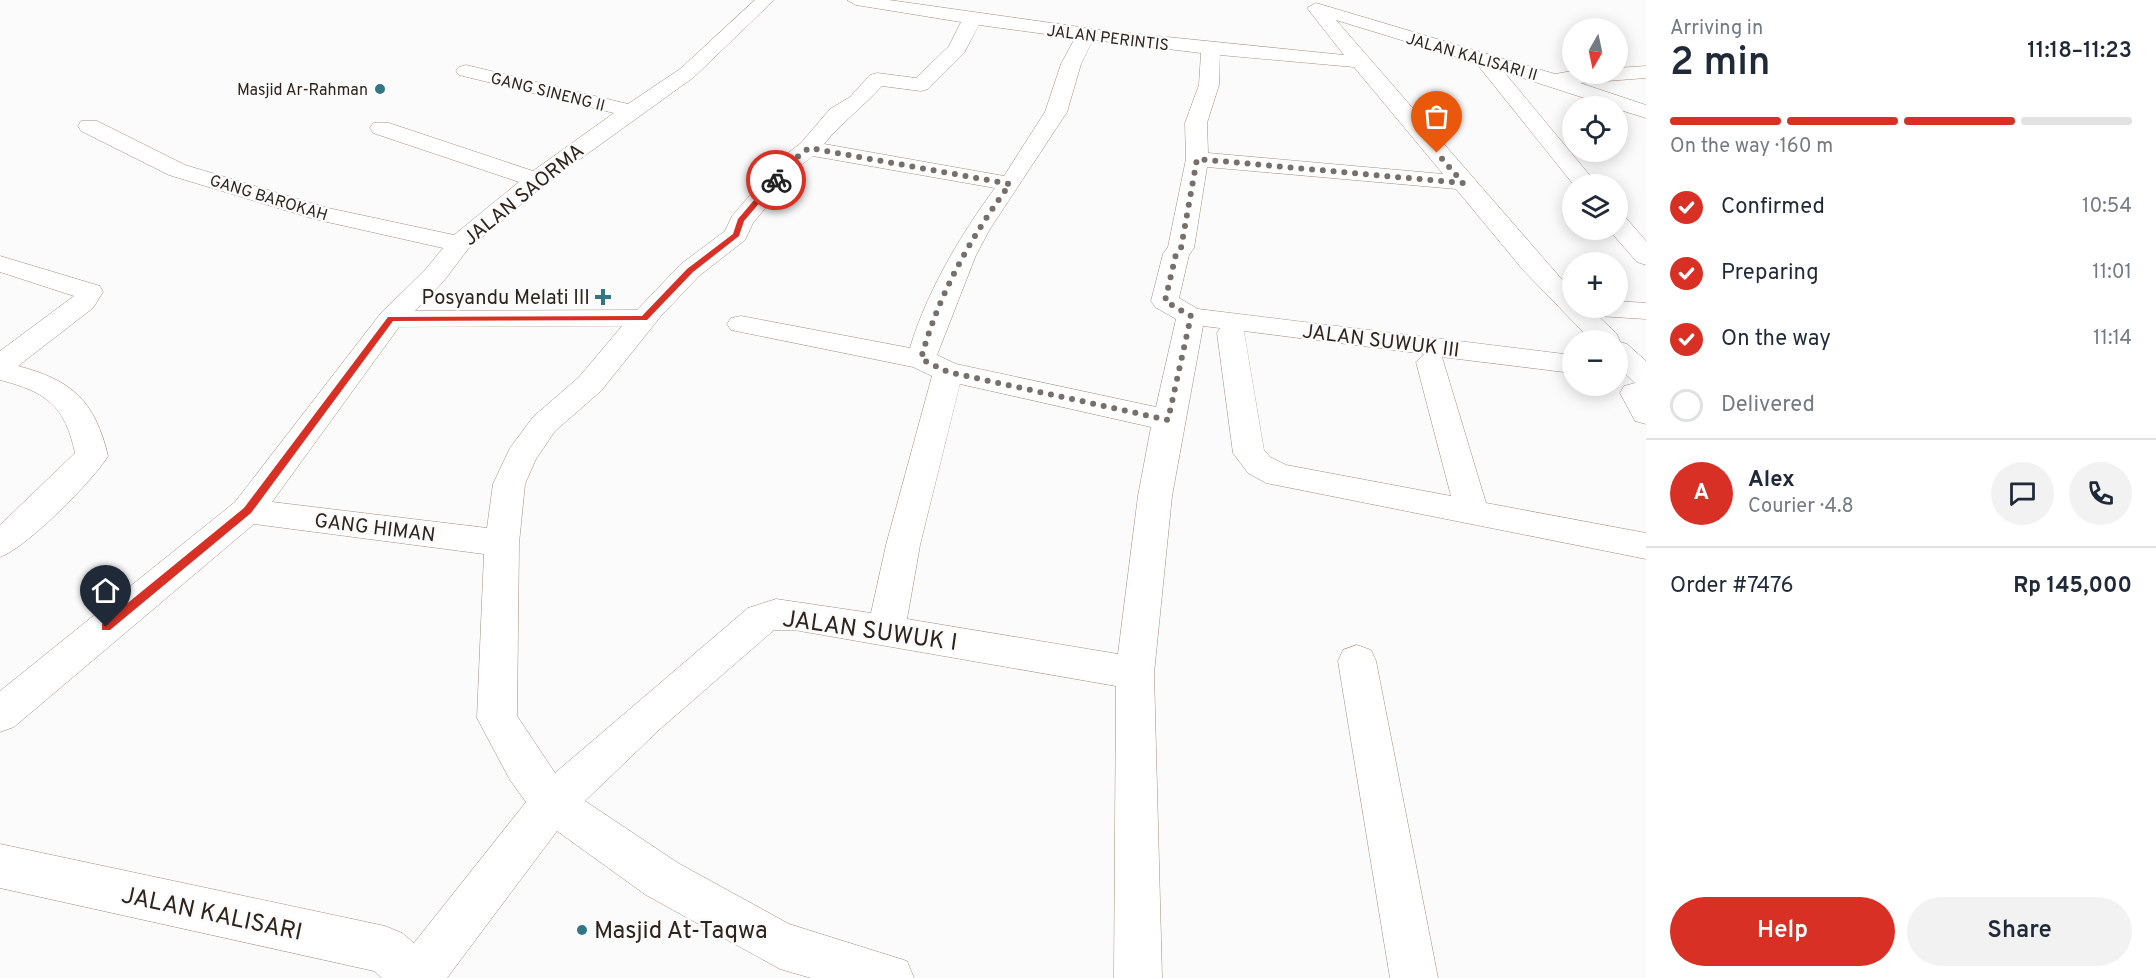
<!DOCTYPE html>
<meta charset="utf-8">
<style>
:root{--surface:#fff;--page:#f2f2f3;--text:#1f2937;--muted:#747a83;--line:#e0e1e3;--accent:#d93025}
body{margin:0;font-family:Overpass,sans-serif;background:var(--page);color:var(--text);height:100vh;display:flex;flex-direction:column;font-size:22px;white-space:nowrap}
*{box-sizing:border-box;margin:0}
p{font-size:20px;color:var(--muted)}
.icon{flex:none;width:33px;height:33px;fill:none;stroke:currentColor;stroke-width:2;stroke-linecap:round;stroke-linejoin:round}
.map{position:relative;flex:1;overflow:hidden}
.panel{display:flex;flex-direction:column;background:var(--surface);width:510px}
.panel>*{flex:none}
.needle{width:39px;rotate:189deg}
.buttons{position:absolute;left:1562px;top:18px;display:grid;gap:12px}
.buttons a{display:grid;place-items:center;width:66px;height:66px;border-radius:50%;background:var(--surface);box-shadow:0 3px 15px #0003;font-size:30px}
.pin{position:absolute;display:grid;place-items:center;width:51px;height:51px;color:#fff;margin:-62px -26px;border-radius:50% 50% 50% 0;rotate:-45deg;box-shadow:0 0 6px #0007}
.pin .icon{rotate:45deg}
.courier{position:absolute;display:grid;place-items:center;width:60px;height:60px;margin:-30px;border:4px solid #d93025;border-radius:50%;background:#fff;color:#222;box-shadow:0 2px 8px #0007}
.headline em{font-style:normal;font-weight:600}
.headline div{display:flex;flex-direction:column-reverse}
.headline{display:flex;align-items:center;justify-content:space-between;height:102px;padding:0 24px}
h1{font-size:39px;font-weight:600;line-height:45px}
.bar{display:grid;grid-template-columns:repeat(4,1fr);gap:9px 6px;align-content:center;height:72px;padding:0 24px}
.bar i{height:8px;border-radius:4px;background:var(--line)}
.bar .on{background:var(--accent)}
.bar p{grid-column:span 4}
.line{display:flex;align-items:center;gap:15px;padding:0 24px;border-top:2px solid var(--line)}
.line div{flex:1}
.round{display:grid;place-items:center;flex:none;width:63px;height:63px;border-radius:32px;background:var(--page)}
ol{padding:0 24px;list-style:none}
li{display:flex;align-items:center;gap:18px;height:66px}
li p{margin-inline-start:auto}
li .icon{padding:6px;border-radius:50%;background:var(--accent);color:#fff;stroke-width:4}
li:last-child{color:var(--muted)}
li i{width:33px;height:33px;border:3px solid var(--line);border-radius:50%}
.button{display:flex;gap:12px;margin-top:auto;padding:12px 24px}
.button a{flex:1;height:69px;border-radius:36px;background:var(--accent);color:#fff;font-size:24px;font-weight:600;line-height:69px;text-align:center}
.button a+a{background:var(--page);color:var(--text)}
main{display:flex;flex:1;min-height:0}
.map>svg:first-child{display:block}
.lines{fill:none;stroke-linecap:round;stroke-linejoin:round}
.minor-casing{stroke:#a68d7b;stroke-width:1}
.minor{fill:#fff;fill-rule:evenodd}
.route{fill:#d93025}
.done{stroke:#766f6a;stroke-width:6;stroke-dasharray:0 10.8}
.poi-dot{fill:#327686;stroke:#fbfbfb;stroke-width:2}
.labels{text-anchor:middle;stroke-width:5;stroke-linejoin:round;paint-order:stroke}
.far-street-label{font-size:16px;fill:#2e241c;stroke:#fbfbfb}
.far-poi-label{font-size:16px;fill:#2e241c;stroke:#fbfbfb;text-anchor:end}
.street-label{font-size:20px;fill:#2e241c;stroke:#fbfbfb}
.poi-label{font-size:20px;fill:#2e241c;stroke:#fbfbfb;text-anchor:end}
.near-street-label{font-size:24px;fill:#2e241c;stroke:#fbfbfb}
.near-poi-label{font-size:24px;fill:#2e241c;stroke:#fbfbfb;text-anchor:start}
</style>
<main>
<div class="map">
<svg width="1646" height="978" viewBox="0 0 1646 978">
<rect width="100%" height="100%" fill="#fbfbfb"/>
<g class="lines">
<g class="minor-casing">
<path id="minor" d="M755,0h19l-80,77 -150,108 -76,64 -25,33 -28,29 222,-1 44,-46 44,-33 7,-15 52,-60 17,-13 29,-34 20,-12 20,-22 7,-2 39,5 33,-32 12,-24 -105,-17 -9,-5h42l219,31 236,24 -37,-47 9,-5 239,71 17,-3v3h45v-6l29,-2v12l-66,5 66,22v13l-29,-9v-3h-8l-105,-34 93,112h-24l-97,-121 -140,-43 236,271v17h45v-7l29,2v16l-48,-3 19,18 3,8 7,2 19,17v63l-11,-3 -15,-28 4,-7 11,-3 -18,-17v-26h-26l-67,-69 -68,-82 -249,-22 -13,81 -5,7 -10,43 19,11 374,46v18l-130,-16 44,146 160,30v26l-380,-76 -18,-10 -15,-20 -16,-120 3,-5 -17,-2 -31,170 -18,177 8,305h-48l2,-292 -322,-56h-20l-114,99 -75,72 93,62 111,61 118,37 7,17h-103l-31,-9 -134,-74 -89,-64 -110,147h-65l-8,-7 -374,-83v-44l385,82 17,7 12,10 112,-141 -16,-22 -33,-62 7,-164 -230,-30 -240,203 -14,5v-41l235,-189 146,-189 44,-43 18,-22 -129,-29 -145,-44 -88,-44 -3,-5 3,-5h16l88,44 143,43 126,27 65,-53 -146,-49 -3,-5 3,-5h16l144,48 81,-58 -155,-38 -3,-4 3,-4 7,-2 162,39 52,-35zM979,25l96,13 -14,26 -16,48 -41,64 -180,-32c18,-22 39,-37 58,-58l39,5 7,-2 36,-36zM1093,40l108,13 -2,32 -14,38 1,36 -18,88 -5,7 -12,47 4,6 21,12 -20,88 -200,-43 -19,-9 39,-100 14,-26 77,-117 14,-48zM1220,55l134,12 89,107 -235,-21 -1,-30 12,-38zM813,156l182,32c-34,46 -69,105 -85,160l-169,-32 -10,2 -4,6 4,6 182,37 19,9 -46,169 -15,68 -95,-14 -28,9 -193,165 -38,-57 2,-173 6,-59 11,-25 19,-28 46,-40 60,-75 38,-40 46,-36 8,-17 47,-57zM622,326l-43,51 -46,40 -23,31 -17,36 -6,44 -215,-26 127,-175zM1244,331l181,23 -9,8 35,134 -165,-31 -16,-8 -6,-7zM960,384l191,43 -13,69 -20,158 -211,-35 13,-74z
M1617,216l9,2 20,23v24l-9,-3 -28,-32h8z
M0,256l100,30 3,6 -10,16 -75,58c54,14 77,35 90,90 -14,24 -83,93 -108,101v-32l75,-72c-10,-47 -28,-61 -75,-73v-29l74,-55 -74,-24z
M1357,645l14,5 5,11 62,317h-48l-52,-317 5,-11z"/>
</g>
<use href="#minor" class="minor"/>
</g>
<path class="route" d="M773,178l6,2 -35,41 -5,15 -46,36 -46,48 -254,1 -142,192 -141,117h-8v-6l142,-116 144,-191 254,-1 45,-47 46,-35 5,-15z"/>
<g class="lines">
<path class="done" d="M776,180l16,-19 17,-13 201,36c-39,53 -72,111 -89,175l27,13 220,48 23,-104 -26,-15 11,-47 5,-6 16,-89 266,24 -26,-30"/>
</g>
<g class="poi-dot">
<circle cx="380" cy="89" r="6"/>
<path d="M600 288h6v6h6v6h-6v6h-6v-6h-6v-6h6z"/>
<circle cx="582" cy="930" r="6"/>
</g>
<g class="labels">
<g class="far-street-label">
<text transform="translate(1108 37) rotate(7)" y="6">JALAN PERINTIS</text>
<text transform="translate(1472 56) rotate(16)" y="6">JALAN KALISARI II</text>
<text transform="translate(548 91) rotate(14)" y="6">GANG SINENG II</text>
<text transform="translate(269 197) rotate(17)" y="6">GANG BAROKAH</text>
</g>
<g class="far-poi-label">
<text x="368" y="95">Masjid Ar-Rahman</text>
</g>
<g class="street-label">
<text transform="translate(523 194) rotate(-39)" y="7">JALAN SAORMA</text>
<text transform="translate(1381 340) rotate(7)" y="7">JALAN SUWUK III</text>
<text transform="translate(375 527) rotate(7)" y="7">GANG HIMAN</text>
</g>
<g class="poi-label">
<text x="590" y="304">Posyandu Melati III</text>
</g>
<g class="near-street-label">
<text transform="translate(870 630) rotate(8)" y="8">JALAN SUWUK I</text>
<text transform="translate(212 913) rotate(12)" y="8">JALAN KALISARI</text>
</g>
<g class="near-poi-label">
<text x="594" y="938">Masjid At-Taqwa</text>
</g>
</g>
</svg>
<div class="buttons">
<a><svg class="needle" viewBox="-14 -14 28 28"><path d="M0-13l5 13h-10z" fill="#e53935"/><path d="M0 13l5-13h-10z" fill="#747a83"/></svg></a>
<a><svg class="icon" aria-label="locate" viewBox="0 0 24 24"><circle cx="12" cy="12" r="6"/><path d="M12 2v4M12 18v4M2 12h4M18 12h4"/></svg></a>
<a><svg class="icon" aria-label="layers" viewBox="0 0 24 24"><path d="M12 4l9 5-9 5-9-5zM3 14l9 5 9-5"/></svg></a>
<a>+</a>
<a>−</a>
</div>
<div class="pin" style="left:1437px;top:153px;background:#ea580c"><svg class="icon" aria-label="bag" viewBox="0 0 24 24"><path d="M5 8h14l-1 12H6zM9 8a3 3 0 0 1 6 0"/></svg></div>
<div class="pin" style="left:106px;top:627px;background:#1f2937"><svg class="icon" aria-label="home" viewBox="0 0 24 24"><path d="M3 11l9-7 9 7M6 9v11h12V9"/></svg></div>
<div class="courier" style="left:776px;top:180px"><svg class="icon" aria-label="bike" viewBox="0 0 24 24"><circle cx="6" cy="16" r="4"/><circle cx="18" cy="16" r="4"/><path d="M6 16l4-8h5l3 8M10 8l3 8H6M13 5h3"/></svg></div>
</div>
<section class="panel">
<div class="headline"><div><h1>2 min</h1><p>Arriving in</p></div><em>11:18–11:23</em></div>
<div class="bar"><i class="on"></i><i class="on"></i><i class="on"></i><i></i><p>On the way · 160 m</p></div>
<ol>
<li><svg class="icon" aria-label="check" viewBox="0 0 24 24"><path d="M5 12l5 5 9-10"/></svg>Confirmed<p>10:54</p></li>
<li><svg class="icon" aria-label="check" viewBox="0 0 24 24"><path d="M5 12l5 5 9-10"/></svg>Preparing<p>11:01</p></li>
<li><svg class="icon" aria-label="check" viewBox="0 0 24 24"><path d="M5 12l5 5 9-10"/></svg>On the way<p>11:14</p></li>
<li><i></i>Delivered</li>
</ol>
<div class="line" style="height:108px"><b class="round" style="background:var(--accent);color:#fff">A</b><div><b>Alex</b><p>Courier · 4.8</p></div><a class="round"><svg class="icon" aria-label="chat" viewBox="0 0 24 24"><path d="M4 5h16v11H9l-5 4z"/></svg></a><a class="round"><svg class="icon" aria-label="phone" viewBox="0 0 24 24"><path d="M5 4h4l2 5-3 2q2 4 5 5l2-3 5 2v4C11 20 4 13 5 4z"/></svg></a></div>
<div class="line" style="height:78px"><div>Order #7476</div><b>Rp 145,000</b></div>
<div class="button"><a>Help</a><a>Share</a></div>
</section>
</main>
